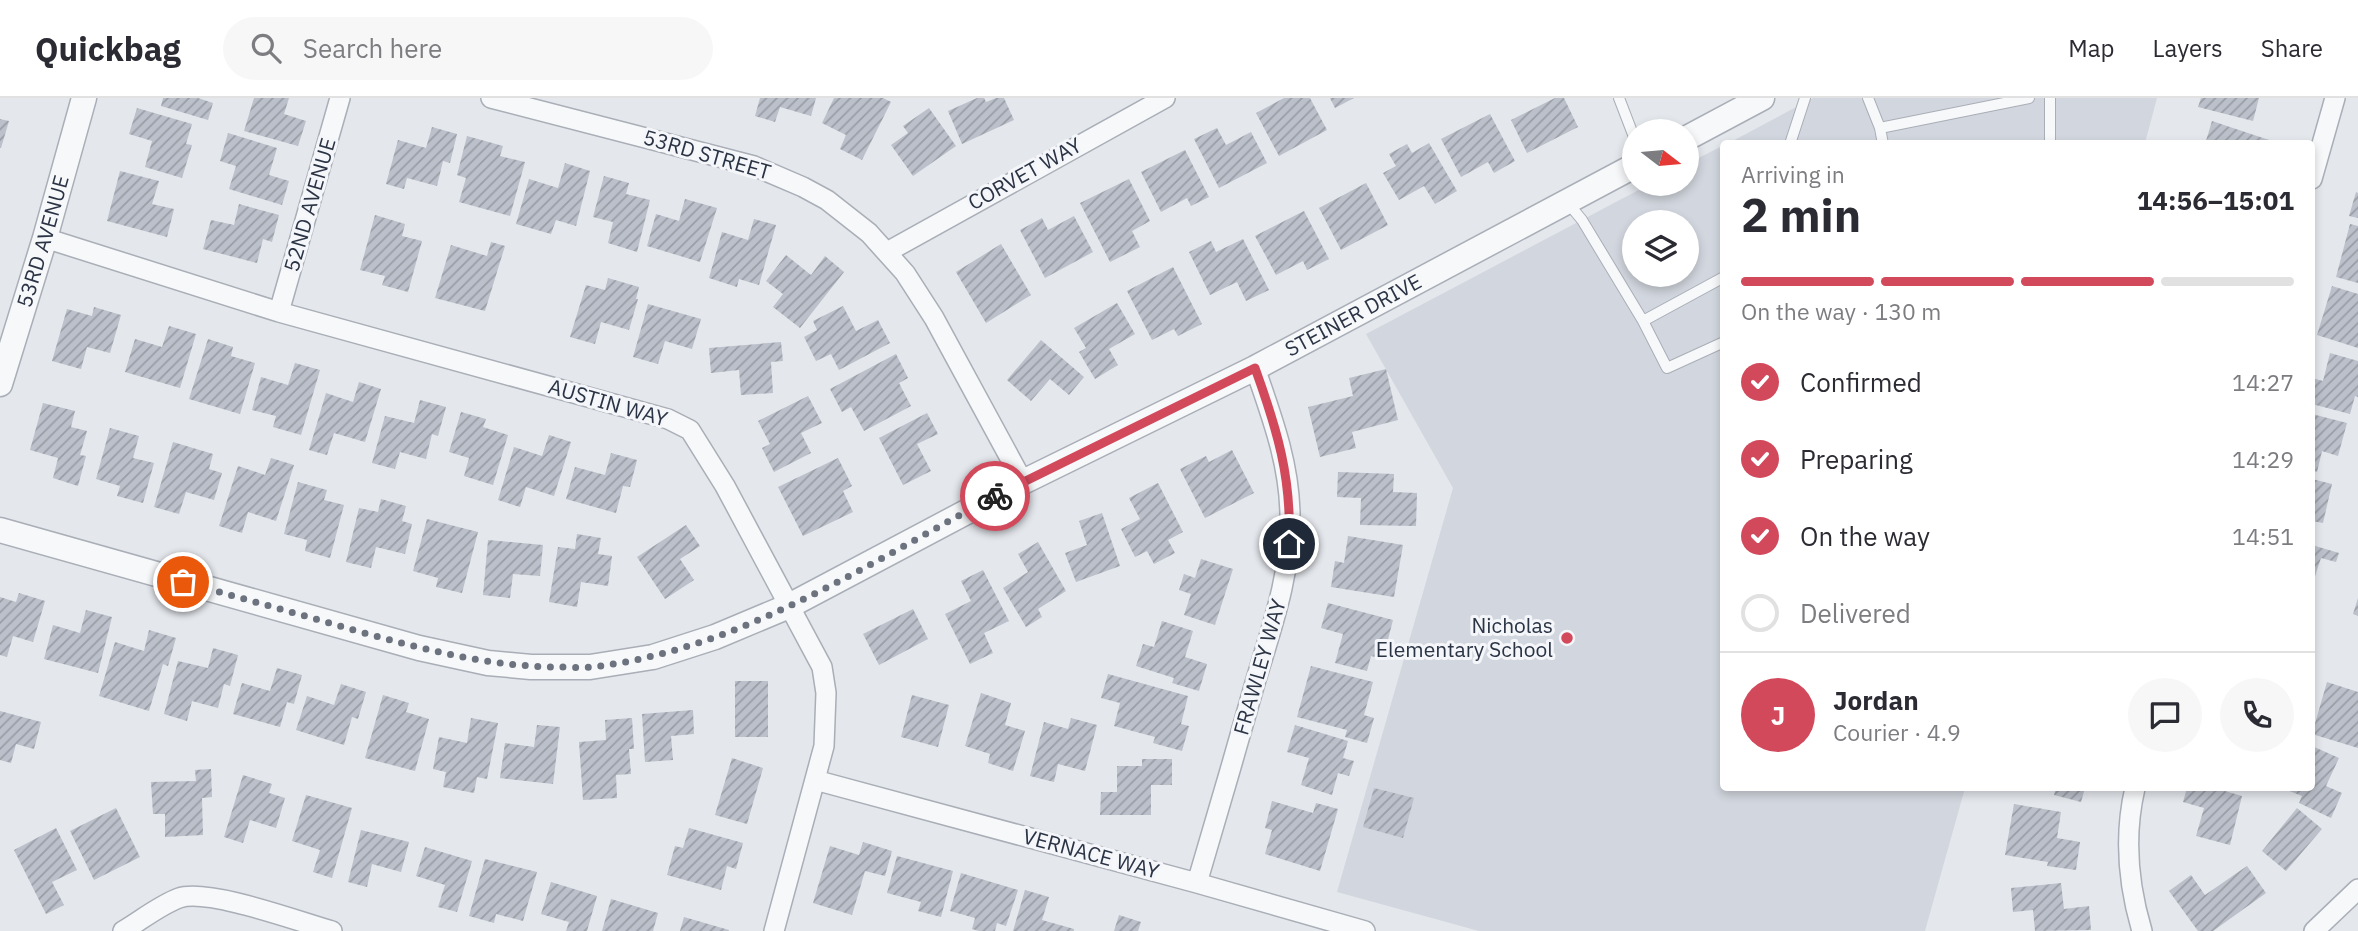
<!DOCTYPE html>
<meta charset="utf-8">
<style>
:root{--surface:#fff;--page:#f7f7f7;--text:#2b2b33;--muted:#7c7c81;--line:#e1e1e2;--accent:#d1495b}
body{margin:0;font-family:"IBM Plex Sans",sans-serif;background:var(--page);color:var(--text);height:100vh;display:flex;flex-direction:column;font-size:26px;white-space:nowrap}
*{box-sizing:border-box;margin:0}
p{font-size:23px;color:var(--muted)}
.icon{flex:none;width:38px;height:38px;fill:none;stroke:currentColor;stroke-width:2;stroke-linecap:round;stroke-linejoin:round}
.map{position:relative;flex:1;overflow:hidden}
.sheet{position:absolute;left:1720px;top:42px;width:595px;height:651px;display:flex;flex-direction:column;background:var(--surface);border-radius:7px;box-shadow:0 4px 10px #0003}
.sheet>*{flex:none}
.needle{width:46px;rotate:106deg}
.tools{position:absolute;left:1622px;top:21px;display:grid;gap:14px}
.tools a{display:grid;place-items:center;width:77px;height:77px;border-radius:50%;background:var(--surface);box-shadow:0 4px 10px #0003;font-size:35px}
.pin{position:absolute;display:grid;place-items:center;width:60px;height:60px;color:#fff;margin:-30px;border:4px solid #fff;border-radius:50%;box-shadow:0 2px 7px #0007}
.courier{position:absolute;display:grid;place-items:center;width:70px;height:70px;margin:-35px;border:5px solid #d1495b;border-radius:50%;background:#fff;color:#222;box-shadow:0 2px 9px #0007}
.headline em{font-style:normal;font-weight:700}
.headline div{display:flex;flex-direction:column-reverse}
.headline{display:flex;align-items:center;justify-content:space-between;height:119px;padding:0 21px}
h1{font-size:46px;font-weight:700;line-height:52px}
.bar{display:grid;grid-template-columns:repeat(4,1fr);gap:10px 7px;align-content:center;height:84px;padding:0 21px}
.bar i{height:9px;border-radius:5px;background:var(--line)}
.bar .active{background:var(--accent)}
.bar p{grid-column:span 4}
.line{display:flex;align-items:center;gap:18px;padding:0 21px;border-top:2px solid var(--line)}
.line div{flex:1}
.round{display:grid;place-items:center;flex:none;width:74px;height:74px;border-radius:37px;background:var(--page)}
ol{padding:0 21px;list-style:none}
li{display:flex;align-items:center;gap:21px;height:77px}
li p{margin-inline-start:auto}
li .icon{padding:7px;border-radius:50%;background:var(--accent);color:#fff;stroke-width:4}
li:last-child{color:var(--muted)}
li i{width:38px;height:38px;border:4px solid var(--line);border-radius:50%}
header{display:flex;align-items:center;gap:42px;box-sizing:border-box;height:98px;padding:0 35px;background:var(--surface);border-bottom:2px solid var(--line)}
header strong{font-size:33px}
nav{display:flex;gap:38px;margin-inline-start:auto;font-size:24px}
.search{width:490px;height:63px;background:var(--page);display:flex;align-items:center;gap:18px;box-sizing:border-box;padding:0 24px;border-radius:38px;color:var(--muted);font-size:26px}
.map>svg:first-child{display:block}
.built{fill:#d2d6de;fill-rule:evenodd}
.building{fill:url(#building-hatch)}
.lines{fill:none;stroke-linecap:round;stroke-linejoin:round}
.service-casing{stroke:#a9aeb7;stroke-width:12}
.minor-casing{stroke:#a9aeb7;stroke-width:22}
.tertiary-casing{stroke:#a9aeb7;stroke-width:27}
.service{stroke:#f7f8fa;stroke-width:10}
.minor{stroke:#f7f8fa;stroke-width:19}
.tertiary{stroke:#f7f8fa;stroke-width:24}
.done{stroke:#6c737f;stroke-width:7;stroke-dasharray:0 12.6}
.route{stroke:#d1495b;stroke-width:9}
.poi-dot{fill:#d1495b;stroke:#f4f6f9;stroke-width:2.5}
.labels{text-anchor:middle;stroke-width:6;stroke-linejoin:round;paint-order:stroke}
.street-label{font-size:21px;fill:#2b3445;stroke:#f4f6f9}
.poi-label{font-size:21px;fill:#2b3445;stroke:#f4f6f9;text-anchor:end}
</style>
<header>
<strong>Quickbag</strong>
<div class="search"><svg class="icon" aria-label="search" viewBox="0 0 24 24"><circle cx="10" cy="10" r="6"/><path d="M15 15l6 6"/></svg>Search here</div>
<nav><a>Map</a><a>Layers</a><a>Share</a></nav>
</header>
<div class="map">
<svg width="2358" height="833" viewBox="0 0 2358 833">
<defs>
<pattern id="building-hatch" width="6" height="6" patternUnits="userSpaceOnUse" patternTransform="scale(1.75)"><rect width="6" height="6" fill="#bbc0ca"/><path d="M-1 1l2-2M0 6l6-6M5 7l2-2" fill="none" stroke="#989da6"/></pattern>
</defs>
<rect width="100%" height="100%" fill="#e4e7ec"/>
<path class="built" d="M1813,0h344l-12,45 -418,1z
M1724,47v643h241l-40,143h-446l-142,-39 116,-404 -87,-154 284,-150h37v-20zM1634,124h53v53h-53z"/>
<path class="building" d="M163,0h35l15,5 -5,17 -47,-14z
M254,0h35l-5,16 22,7 -8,25 -54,-15z
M760,0h56l-5,18 -31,-9 -5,15 -20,-6z
M834,0h49l8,4 -29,58 -22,-11 6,-14 -24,-12z
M977,0h7l2,4 10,-4h8l10,22 -52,24 -14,-33z
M1284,0h26l17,32 -48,26 -23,-43z
M1330,0h24l-19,10z
M1555,0h9l14,29 -51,26 -16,-33z
M2201,0h58l-6,23 -55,-14z
M137,10l55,16 -6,20 6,1 -10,33 -37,-11 7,-26 -23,-7z
M929,10l27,38 -43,30 -22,-31 17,-12 -5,-7z
M1490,16l25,47 -21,12 -6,-11 -27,15 -20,-38z
M0,21l9,2 -8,27h-1z
M2212,23l57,19 -1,4h-63z
M432,29l25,7 -7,29 -7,-2 -6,25 -30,-8 -3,11 -18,-5 12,-44 28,8z
M1217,30l9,17 25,-13 16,31 -48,25 -25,-49z
M228,35l49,15 -8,27 20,6 -7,24 -53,-16 7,-23 -16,-5z
M467,38l36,10 -3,10 25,6 -15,54 -51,-14 7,-24 -9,-3z
M1429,45l28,48 -22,13 -11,-18 -25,14 -16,-27 13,-7 -7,-12 18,-10 5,9z
M1185,52l24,47 -18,9 -4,-8 -26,14 -20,-40z
M565,65l25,8 -14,55 -20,-6 -5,14 -35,-10 13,-45 29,9z
M120,73l39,10 -7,23 22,5 -7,28 -60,-16z
M604,78l25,7 -3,11 24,6 -13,52 -29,-9 5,-21 -20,-5z
M1129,81l21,42 -18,10 8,16 -30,15 -30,-59z
M1366,85l22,42 -47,25 -22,-42z
M2356,94l2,1v25l-9,-2z
M685,101l32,9 -17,54 -53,-16 9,-32 23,7z
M239,106l40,11 -7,27 -9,-3 -6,24 -54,-14 8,-29 23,5z
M1304,113l25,48 -22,11 -4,-9 -27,14 -21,-39z
M375,117l30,9 -3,12 20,5 -14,51 -26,-7 3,-9 -25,-6z
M1074,118l19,36 -48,26 -25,-48 22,-12 6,12z
M754,121l22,6 -17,60 -20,-6 -2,8 -28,-9 13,-46 26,8z
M2350,126l8,2v57l-22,-6z
M1243,141l26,51 -23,11 -9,-19 -27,13 -21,-43 22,-11 5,11z
M491,144l14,4 -20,65 -50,-13 16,-53 36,11z
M1001,146l30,51 -45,28 -30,-51z
M786,157l25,20 14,-19 19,16 -44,56 -27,-21 10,-13 -17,-13z
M1173,169l29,57 -24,12 -4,-7 -22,11 -25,-49z
M608,180l31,9 -3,12h2l-9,31 -28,-8 -6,22 -25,-7 16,-52 19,5z
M2332,188l26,8v54l-41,-13z
M1117,205l18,31 -26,15 9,16 -23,14 -16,-27 7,-4 -12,-20z
M648,206l53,15 -9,30 -27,-8 -7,23 -25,-7z
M843,208l13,25 22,-11 12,23 -51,27 -8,-16 -15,7 -12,-24 13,-7 -4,-9z
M94,209l27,8 -11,38 -23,-6 -6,22 -29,-8 15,-52 25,7z
M169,228l27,8 -16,54 -55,-16 10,-33 27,8z
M208,241l25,8 -2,9 24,7 -15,51 -51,-15z
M1041,242l43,37 -15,18 -19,-16 -19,22 -24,-21z
M781,244l2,19 -12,1 2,31 -32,2 -2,-25 -28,3 -2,-25z
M2330,255l28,8v36l-3,-1 -5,18 -38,-10v-26l11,3z
M896,256l12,24 -9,5 12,23 -47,25 -13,-24 -9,5 -12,-23z
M295,265l25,7 -19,65 -28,-8 3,-11 -24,-6 9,-33 27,8z
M1386,271l12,51 -46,12 4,16 -36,9 -12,-50 45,-11 -4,-18z
M359,284l22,7 -16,53 -31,-9 -7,22 -18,-5 17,-57 27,9z
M808,298l14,27 -21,10 10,20 -37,19 -12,-24 8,-4 -12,-23z
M420,302l26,7 -8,29 -6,-2 -6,25 -26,-7 -5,17 -23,-6 13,-47 29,7z
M43,305l32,8 -4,16 16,4 -7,24 6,1 -8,30 -25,-8 5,-20 -28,-8z
M461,314l25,7 -3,8 25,8 -15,50 -29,-9 5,-18 -20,-6z
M927,315l11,21 -21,10 14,27 -28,14 -24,-47z
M2312,316l35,9 -9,33 -16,-5 -5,21 -5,-2z
M110,330l29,8 -6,22 21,5 -11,40 -26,-7 3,-10 -24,-7z
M549,337l22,7 -17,54 -28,-9 -6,20 -22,-7 16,-53 28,9z
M173,344l40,12 -4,15 13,4 -8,27 -28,-8 -7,22 -25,-7z
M1232,352l22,43 -49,25 -25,-49 26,-13 3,6z
M611,355l26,7 -7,27 -7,-1 -7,27 -50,-14 9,-32 30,8z
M271,360l23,7 -18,56 -28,-9 -6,21 -23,-7 19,-60 27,9z
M838,360l14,28 -9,5 10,21 -50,24 -25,-49z
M1338,374l56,2 -1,18 24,1 -1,33 -56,-1 1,-27 -24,-1z
M2312,381l20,5 -9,39 -11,-2z
M298,384l29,8 -3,10 20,5 -14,53 -25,-7 2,-11 -23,-6z
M1158,385l25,49 -15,8 7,13 -21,11 -7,-13 -12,6 -14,-28 19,-10 -11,-21z
M381,401l25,7 -4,15 10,3 -7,30 -29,-7 -5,21 -25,-6 13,-54 19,4z
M1102,415l18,53 -44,16 -11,-29 22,-8 -8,-24z
M427,421l51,13 -16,61 -26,-6 2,-9 -25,-7z
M686,427l14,21 -20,13 14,21 -29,19 -28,-42z
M577,436l24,4 -3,16 14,2 -4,30 -27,-4 -4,25 -28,-5 9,-55 17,2z
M1348,438l55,9 -9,52 -63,-10 4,-26 9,2z
M488,442l55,5 -3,31 -27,-2 -3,24 -27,-3z
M1038,444l28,49 -28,18 4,8 -16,10 -23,-39 25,-16 -10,-18z
M2312,447l27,8 -3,9 -15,-4 -9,27z
M1201,461l32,10 -18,56 -31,-10 7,-21 -12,-4 5,-16 11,4z
M983,472l26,51 -25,12 9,20 -23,11 -25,-50 26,-13 -10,-20z
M19,495l26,8 -12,41 -20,-6 -6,21 -7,-2v-58l16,5z
M2358,500v18l-5,-2z
M1328,505l65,17 -10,39 -12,-3 -4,15 -32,-8 8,-29 -22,-6z
M913,511l15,30 -49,26 -16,-31z
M86,512l26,7 -14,56 -54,-14 9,-34 27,8z
M1162,523l31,10 -8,26 22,7 -8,27 -27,-8 2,-5 -38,-12 7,-22 11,3z
M149,532l27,8 -8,28 -5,-2 -14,47 -50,-15 16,-54 29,9z
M213,550l25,7 -8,31 -6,-2 -6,24 -26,-7 -5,20 -23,-7 14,-53 30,7z
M1311,568l62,16 -9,33 10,3 -7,25 -22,-6 2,-7 -50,-13z
M277,570l25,7 -8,29 -7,-2 -7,25 -47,-13 9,-31 28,8z
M1108,576l80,22 -7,28 8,2 -7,25 -29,-8 2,-6 -41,-11 6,-23 -19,-5z
M735,583h33v56h-33z
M2327,584l31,10v56l-46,-14z
M341,586l25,8 -8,27 -6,-2 -8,28 -48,-15 11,-34 27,9z
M981,595l30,10 -6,22 20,6 -12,40 -25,-8 2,-9 -25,-8z
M383,597l26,8 -3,9 23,7 -14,52 -50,-13z
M912,597l37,10 -11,42 -37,-10z
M693,612l1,24 -23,2 2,24 -28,2 -3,-48z
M0,613l41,11 -7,27 -18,-5 -5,19 -11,-3z
M471,620l27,5 -11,56 -10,-2 -3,16 -31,-6 3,-15 -13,-3 6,-32 28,6z
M632,620l2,31h-5l2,25 -15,1 1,23 -34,2 -4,-58 27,-2 -1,-20z
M1071,620l26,7 -12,46 -27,-7 -4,18 -24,-6 14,-54 24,7z
M537,627l23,2 -7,57 -53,-6 5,-35 29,4z
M1295,627l53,16 -5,17 11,3 -5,15 -11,-3 -6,22 -31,-10 8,-27 -22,-6z
M2312,648l27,12 -13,28 16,7 -11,25 -32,-15 3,-7 -15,-6 1,-2h24z
M732,660l31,10 -16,56 -32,-9z
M1142,661h30v26h-21v30h-51l1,-23h16v-26h25z
M211,671l1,28 -10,1 1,37 -38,2v-23h-12l-2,-32 45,-1 -1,-11z
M243,677l29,9 -3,9 16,5 -9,30 -26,-8 -7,23 -19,-6z
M1374,690l40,10 -11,40 -40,-11z
M2056,690h29l-4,14 -27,-7z
M2187,690h32l-1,1 24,7 -12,49 -34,-9 8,-28 -21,-6z
M306,697l46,13 -20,70 -19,-6 7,-22 -28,-9z
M1272,703l41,12 3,-10 22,6 -18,62 -55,-17 7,-24 -7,-2z
M2014,706l47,8 -4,26 23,4 -4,28 -29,-4 1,-4 -43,-7z
M116,710l24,49 -46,23 -24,-49z
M2297,710l25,21 -36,42 -24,-20z
M56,730l21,42 -25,12 12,23 -18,9 -32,-64z
M689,730l54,15 -7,26 -9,-3 -6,24 -54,-15 8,-29 8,2z
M361,732l48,12 -8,30 -29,-8 -5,23 -19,-5z
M863,744l29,9 -7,25 -20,-5 -13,44 -39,-12 17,-57 29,9z
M425,749l47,14 -15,51 -19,-5 7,-22 -29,-9z
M897,758l56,15 -12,46 -23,-6 3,-9 -34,-9z
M485,761l52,13 -14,49 -27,-7 -2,9 -25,-7z
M2247,768l19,27 -53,38h-15l-29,-40 22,-16 14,20z
M961,775l57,17 -12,36 -9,-3 -2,8h-16l-7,-2 3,-11 -25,-7z
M551,784l46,14 -10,35h-21l3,-9 -28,-8z
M2061,785l3,26 25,-3 2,24 -56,1 -2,-21 -20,2 -2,-24z
M1025,792l24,7 -7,23 32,9v2h-61z
M611,801l47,14 -5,18h-51z
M1119,817l22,7 -3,9h-24z
M684,819l45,13v1h-49z"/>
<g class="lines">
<g class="service-casing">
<path id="service" d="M1619,0l15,39
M1868,0l12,30 3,16
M1880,30l149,-30
M1790,46l15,-46
M2050,46v-46
M1568,105l14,17 61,101 24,47 57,-26
M1643,223l81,-44"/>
</g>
<g class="minor-casing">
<path id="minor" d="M491,0l263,68 49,21 24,13 42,33 36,40 29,45 89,164
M2312,81l23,-81
M45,140l234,74 389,107 22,11 35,56 97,181 4,26 -2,53 -50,185
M887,154l278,-154
M279,214l61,-214
M815,682l382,103 168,48
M2135,690c-11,47 -7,96 7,143
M1197,785c20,-67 39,-133 58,-200 16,-54 36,-108 35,-166 0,-52 -18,-100 -35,-149
M123,833c17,-10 37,-26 56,-33 29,-10 121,24 153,33
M2314,833l44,-42"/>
</g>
<g class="tertiary-casing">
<g id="tertiary">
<path d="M1687,40l75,-40"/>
<path id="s1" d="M0,286l45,-146 39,-140"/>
<path id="s2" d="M0,432l419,118 69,15 43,4h59l63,-10 62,-20 74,-31 234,-124 232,-114 379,-202"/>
</g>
</g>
<use href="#service" class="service"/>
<use href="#minor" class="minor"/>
<use href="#tertiary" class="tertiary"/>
</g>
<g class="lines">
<path class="done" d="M183,484c58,16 116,32 174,49 66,18 129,35 198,36 12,0 25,1 37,0 147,-17 275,-103 403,-171"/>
<path class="route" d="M995,398l260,-128c22,61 37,110 34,176"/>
</g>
<circle class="poi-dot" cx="1567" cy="540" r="7"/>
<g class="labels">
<g class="street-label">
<text transform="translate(707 57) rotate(16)" y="7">53RD STREET</text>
<text transform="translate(1025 76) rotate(-29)" y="7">CORVET WAY</text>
<text transform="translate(310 107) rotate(-74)" y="7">52ND AVENUE</text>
<text dy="7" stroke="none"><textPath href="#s1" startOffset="149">53RD AVENUE</textPath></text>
<text dy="7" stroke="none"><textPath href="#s2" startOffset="1452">STEINER DRIVE</textPath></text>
<text transform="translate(608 305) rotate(16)" y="7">AUSTIN WAY</text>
<text transform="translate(1260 569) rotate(-74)" y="7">FRAWLEY WAY</text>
<text transform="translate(1091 756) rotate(15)" y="7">VERNACE WAY</text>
</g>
<g class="poi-label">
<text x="1553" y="535">Nicholas<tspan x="1553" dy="24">Elementary School</tspan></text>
</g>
</g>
</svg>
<div class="tools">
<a><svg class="needle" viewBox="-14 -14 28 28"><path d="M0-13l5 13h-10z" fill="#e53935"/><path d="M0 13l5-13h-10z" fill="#7c7c81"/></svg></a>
<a><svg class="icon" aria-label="layers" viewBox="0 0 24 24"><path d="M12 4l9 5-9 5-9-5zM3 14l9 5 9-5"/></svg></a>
</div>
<div class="pin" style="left:183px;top:484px;background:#ea580c"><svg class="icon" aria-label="bag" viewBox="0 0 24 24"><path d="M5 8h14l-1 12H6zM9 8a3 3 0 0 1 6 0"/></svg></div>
<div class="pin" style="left:1289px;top:446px;background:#1f2937"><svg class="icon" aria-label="home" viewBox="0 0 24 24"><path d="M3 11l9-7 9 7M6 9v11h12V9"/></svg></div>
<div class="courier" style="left:995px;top:398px"><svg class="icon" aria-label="bike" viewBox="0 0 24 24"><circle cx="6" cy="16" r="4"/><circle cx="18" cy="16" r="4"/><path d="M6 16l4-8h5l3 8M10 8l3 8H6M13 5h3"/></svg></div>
<section class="sheet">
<div class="headline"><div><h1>2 min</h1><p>Arriving in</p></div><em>14:56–15:01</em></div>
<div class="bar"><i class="active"></i><i class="active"></i><i class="active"></i><i></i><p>On the way · 130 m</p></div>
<ol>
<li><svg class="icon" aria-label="check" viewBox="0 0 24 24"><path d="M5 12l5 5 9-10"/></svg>Confirmed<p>14:27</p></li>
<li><svg class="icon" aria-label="check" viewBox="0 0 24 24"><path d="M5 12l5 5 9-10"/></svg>Preparing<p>14:29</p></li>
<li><svg class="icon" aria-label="check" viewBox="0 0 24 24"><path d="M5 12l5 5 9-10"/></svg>On the way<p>14:51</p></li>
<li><i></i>Delivered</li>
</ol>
<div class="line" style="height:126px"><b class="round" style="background:var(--accent);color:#fff">J</b><div><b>Jordan</b><p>Courier · 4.9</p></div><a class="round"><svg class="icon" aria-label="chat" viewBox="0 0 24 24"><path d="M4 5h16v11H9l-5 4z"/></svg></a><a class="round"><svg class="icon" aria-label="phone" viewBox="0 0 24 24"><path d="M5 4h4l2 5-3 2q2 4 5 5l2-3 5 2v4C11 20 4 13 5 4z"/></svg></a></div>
</section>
</div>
